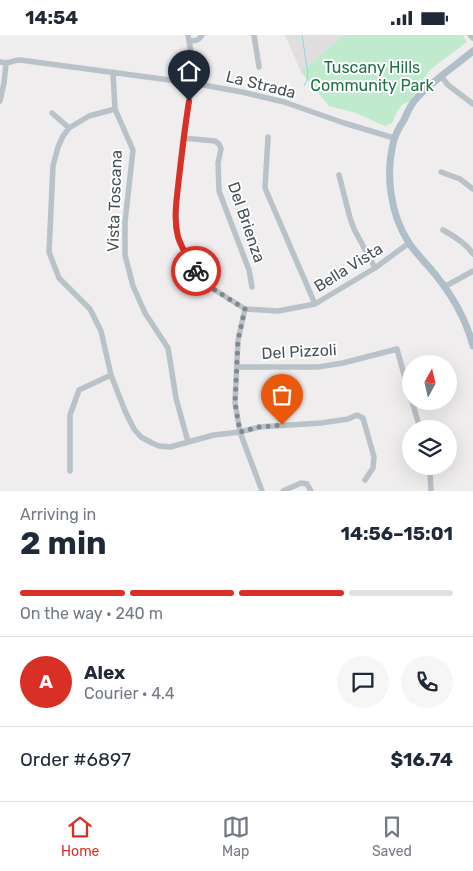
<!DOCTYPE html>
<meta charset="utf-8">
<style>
:root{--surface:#fff;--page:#f6f6f7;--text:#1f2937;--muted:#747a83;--line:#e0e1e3;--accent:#d93025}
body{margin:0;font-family:Rubik,sans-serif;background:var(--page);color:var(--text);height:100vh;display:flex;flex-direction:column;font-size:19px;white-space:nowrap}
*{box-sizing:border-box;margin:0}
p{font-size:16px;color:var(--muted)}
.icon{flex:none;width:28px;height:28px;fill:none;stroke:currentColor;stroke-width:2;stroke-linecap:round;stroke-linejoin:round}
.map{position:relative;height:456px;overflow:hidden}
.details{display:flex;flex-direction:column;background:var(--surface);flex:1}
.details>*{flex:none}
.needle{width:32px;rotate:8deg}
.tools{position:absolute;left:402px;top:320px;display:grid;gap:10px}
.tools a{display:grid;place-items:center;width:55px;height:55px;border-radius:50%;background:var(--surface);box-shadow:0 5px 20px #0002;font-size:25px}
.pin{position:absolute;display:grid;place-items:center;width:42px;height:42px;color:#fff;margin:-51px -21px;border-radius:50% 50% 50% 0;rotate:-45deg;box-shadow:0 0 5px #0007}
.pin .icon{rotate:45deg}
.courier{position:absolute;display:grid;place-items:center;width:50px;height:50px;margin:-25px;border:4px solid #d93025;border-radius:50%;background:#fff;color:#222;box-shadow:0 1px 6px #0007}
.overview em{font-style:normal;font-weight:700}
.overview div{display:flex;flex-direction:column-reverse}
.overview{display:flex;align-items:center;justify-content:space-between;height:85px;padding:0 20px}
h1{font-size:32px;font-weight:700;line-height:38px}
.bar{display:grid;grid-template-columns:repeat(4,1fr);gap:8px 5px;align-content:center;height:60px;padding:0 20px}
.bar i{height:6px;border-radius:4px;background:var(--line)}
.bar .current{background:var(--accent)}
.bar p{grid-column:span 4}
.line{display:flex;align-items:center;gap:12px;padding:0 20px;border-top:1px solid var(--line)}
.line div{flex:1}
.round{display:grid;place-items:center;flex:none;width:52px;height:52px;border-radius:26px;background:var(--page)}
.status{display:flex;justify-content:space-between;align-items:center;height:35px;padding:0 25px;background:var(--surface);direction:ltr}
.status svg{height:14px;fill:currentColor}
.tab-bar{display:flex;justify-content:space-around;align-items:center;height:70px;border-top:1px solid var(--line);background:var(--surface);font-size:14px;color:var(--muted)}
.tab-bar a{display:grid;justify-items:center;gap:2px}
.tab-bar .current{color:var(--accent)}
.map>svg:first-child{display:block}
.education{fill:#e0dede}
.green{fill:#bfeacd}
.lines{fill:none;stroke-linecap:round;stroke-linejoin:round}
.stream{stroke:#90d6e3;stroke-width:1}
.minor{stroke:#b9c2c8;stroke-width:5.5}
.major{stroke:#afbec9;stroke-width:7}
.done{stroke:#82888c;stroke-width:5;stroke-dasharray:0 9}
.route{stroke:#d93025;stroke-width:6}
.labels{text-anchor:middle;stroke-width:4;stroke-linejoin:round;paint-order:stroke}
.park-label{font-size:16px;fill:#1f7244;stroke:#fff}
.street-label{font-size:16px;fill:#475158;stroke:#fff}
</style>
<div class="status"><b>14:54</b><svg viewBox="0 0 49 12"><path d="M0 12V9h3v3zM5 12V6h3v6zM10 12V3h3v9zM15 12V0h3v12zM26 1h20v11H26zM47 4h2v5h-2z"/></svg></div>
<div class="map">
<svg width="473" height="456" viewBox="0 0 473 456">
<rect width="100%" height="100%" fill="#efeded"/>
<path class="education" d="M285,0h60l-18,14 -26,23z"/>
<path class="green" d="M345,0h118l4,7 -36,27 -12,15 -3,8 -6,9 -7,3 -5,6 -6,13 -7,3 -29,-13 -27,-7 -28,-34 26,-23z"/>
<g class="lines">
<path class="stream" d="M302,0l6,39 -1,6 -3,6"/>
<path class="minor" d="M188,0l4,23v25l-9,55 -7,64v17l2,17 6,16 20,31 41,26 33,2 37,-7 60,-36 34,-25
M254,0l5,32
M470,0l3,3
M190,6c6,0 10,-1 12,-6
M0,27c10,3 11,-2 20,-2l172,23 50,9 42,10 60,21 50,15
M113,37l2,37 18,41 -8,72v33l8,31 12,27 23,35 8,50 12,44
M441,41l7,9 25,19
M0,66l4,-18 2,-19
M115,74l-26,7 -20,12 -6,8 -5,11 -5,19 -4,86 10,26 31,31 11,22 10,44 14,36 9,18 7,8 11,6 7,3 11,1 44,-12 26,-3 19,-5 62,-4 27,-4 9,-4 6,3 11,39 -1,11 -8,12
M52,78l17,15
M268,102l-3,51 50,116
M183,103l32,3 4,3 2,5 -3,14 1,28 30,79 3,17
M441,137l19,7 13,10
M339,140l11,43 4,11 21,39
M443,195c11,6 23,13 30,24
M444,252l29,-16
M245,274l-7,31 -3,63 5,29 22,59
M237,332h81l25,-4 54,-14 14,51
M412,366l8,28
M429,431l1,7 1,18
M70,436v-56l9,-25 32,-15
M283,456l18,-8 6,1 4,7"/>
<path class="major" d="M473,16c-19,16 -41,30 -58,49 -5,6 -8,13 -11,20 -4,6 -8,13 -10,20 -9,34 -4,74 15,103 6,9 13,16 20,24 20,23 36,48 44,79"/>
</g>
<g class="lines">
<path class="done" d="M196,236l8,12 41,26 -7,31 -3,63 5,29 19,-5 23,-2"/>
<path class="route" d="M189,66c-4,26 -7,51 -10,77 -2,20 -6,40 -1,59 4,12 11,23 18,34"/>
</g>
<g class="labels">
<g class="park-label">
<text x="372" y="38">Tuscany Hills<tspan x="372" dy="18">Community Park</tspan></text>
</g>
<g class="street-label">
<text transform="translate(261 49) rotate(14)" y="6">La Strada</text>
<text transform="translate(114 166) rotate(-88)" y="6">Vista Toscana</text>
<text transform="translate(247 187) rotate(71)" y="6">Del Brienza</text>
<text transform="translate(348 232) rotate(-32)" y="6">Bella Vista</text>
<text transform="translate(299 316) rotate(-3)" y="6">Del Pizzoli</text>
</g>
</g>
</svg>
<div class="tools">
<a><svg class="needle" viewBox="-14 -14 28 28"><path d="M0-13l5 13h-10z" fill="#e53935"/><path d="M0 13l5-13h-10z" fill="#747a83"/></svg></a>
<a><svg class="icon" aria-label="layers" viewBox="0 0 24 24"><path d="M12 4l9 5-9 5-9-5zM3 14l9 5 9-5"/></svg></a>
</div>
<div class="pin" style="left:282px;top:390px;background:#ea580c"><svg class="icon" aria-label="bag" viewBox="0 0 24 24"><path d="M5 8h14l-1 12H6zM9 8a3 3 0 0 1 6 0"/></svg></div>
<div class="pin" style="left:189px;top:66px;background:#1f2937"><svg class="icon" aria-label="home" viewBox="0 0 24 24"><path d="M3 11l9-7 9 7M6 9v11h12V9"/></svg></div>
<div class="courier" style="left:196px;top:236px"><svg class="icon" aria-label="bike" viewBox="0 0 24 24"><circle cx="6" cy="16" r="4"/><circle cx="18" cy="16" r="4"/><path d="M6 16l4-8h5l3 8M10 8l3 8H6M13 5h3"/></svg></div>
</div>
<section class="details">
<div class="overview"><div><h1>2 min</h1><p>Arriving in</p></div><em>14:56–15:01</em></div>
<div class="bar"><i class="current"></i><i class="current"></i><i class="current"></i><i></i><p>On the way · 240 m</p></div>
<div class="line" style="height:90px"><b class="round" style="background:var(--accent);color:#fff">A</b><div><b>Alex</b><p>Courier · 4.4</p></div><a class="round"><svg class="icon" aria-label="chat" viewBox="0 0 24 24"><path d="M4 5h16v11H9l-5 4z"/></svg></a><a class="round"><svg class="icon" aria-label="phone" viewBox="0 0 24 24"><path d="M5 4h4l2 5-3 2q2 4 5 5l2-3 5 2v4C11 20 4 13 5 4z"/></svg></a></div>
<div class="line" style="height:65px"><div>Order #6897</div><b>$16.74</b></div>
</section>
<nav class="tab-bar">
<a class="current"><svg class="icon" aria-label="home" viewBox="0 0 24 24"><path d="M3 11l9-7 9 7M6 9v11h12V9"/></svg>Home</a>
<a><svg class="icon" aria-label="map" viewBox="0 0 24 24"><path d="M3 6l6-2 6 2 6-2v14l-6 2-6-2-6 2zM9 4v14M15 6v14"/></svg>Map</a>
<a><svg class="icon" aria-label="saved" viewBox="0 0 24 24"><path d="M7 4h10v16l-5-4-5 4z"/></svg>Saved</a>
</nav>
